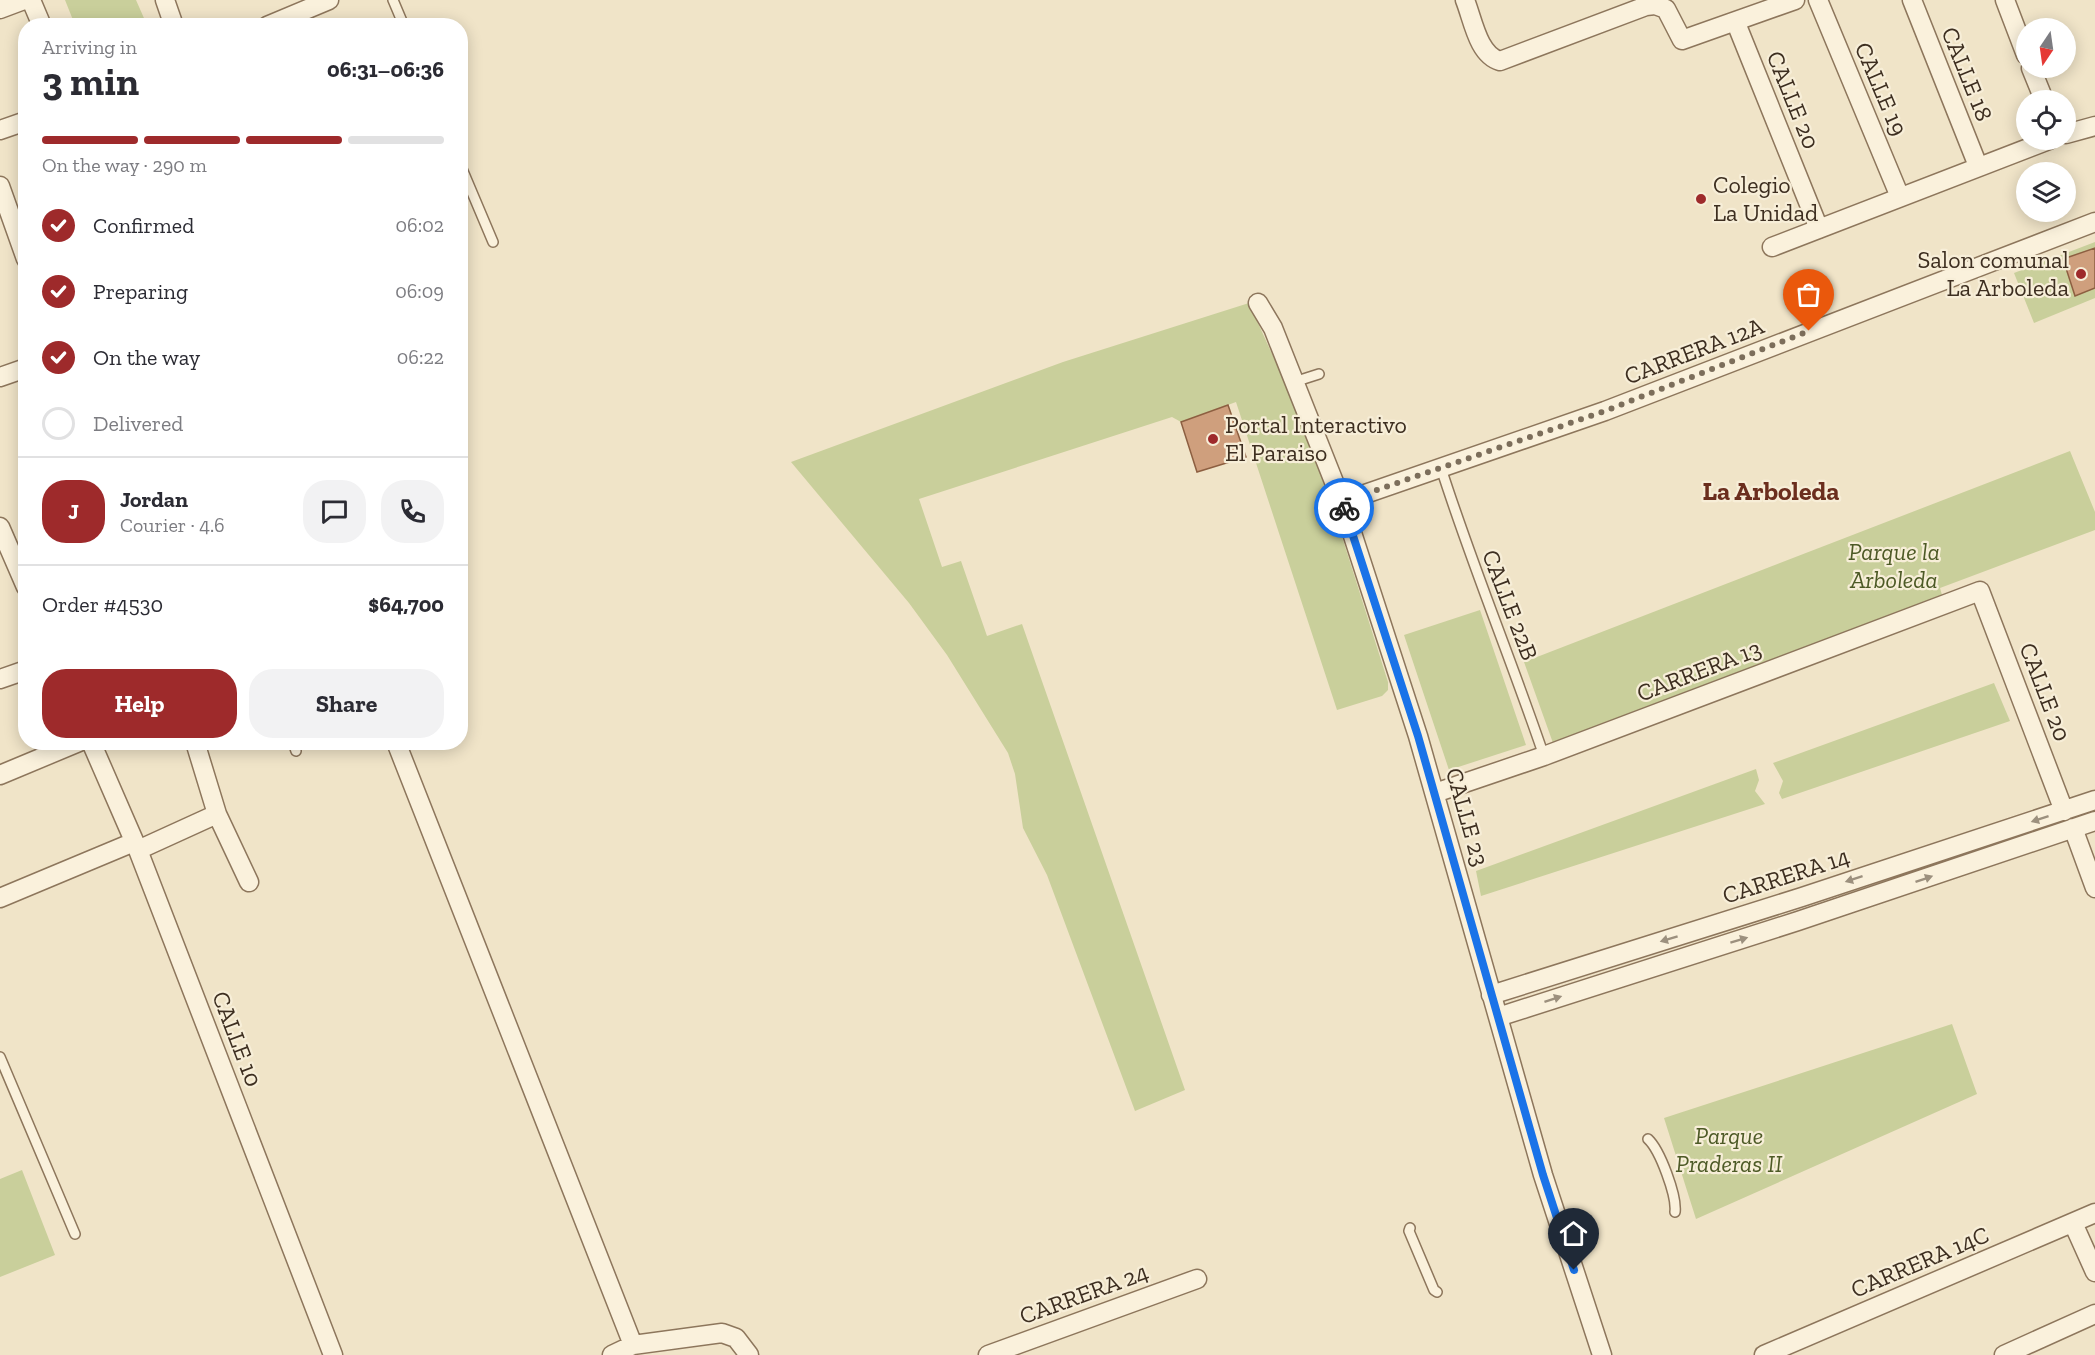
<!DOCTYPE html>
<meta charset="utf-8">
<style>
:root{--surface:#fff;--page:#f2f2f3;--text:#2b2b33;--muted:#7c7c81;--line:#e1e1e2;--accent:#9e2a2b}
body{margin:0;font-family:"Zilla Slab",serif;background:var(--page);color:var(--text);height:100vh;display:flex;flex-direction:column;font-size:22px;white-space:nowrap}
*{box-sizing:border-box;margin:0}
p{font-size:20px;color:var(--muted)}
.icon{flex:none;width:33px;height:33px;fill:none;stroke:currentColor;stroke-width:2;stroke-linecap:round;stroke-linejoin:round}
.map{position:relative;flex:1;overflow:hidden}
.sheet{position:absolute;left:18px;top:18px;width:450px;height:732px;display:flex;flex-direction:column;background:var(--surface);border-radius:24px;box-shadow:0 3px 15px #0003}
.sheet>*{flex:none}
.needle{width:39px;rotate:193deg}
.buttons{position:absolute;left:2016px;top:18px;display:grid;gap:12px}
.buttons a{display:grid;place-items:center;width:60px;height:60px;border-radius:50%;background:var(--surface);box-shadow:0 3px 15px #0003;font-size:30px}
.pin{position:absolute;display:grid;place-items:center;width:51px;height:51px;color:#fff;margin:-62px -26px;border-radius:50% 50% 50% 0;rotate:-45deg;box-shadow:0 0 6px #0007}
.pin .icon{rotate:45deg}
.courier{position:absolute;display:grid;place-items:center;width:60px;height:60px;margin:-30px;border:4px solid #1a73e8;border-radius:50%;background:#fff;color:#222;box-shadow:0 2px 8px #0007}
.overview em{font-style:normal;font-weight:700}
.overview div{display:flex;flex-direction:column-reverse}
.overview{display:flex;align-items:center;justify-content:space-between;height:102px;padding:0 24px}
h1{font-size:39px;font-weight:700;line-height:45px}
.bar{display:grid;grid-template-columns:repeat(4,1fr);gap:9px 6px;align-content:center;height:72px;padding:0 24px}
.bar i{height:8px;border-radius:4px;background:var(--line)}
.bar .current{background:var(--accent)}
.bar p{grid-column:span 4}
.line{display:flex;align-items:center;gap:15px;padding:0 24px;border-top:2px solid var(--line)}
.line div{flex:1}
.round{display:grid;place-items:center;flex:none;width:63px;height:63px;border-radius:24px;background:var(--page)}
ol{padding:0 24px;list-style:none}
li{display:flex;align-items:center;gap:18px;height:66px}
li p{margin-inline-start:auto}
li .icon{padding:6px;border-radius:50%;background:var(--accent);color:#fff;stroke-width:4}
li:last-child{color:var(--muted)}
li i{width:33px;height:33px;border:3px solid var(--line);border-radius:50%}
.primary-button{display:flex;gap:12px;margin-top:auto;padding:12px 24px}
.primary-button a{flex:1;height:69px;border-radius:24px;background:var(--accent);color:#fff;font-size:24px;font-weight:700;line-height:69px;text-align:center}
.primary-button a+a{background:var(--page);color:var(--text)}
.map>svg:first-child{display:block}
.green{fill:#c9cf9b}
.building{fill:#cf9f7d;stroke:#8d5f41;stroke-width:1.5}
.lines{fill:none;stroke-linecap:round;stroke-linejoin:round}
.lane-casing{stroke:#8d765c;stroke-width:12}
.street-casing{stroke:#8d765c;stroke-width:21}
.lane{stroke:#faf1dc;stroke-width:9}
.street{stroke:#faf1dc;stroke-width:18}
.oneway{fill:#9c907e}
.done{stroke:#7c6e5b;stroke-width:6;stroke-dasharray:0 10.8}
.route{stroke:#1a73e8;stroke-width:8}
.poi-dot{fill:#9e2a2b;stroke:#f7eed8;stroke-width:2}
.labels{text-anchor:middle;stroke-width:4.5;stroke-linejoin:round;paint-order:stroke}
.street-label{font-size:24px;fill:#3d2e20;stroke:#f7eed8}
.poi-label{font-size:24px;fill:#3d2e20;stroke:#f7eed8;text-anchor:start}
.park-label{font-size:24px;font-style:italic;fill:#4d5a26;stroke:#f7eed8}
.neighbourhood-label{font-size:26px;font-weight:bold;fill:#6b2e1e;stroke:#f7eed8}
</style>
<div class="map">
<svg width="2095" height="1355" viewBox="0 0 2095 1355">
<rect width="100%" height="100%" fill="#f0e4c8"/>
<path class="green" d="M65,0h71l11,25h-72z
M2095,242v56l-61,25 -20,-50z
M1249,303l37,82 45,117 57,180v8l-6,6 -45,14 -101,-308 -55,20 -9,-5 -253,82 23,68 19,-6 26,75 35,-12 163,466 -50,21 -88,-236 -24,-47 -8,-54 -7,-21 -61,-98 -38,-52 -118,-141 272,-100z
M2070,451l25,61v18l-155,58 2,7 -389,148 -29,-81z
M1480,610l46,135 -77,25 -45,-135z
M1994,683l16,38 -228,78 -3,-6 4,-12 -10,-18z
M1756,769l3,11 -4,11 10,13 -284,92 -5,-25z
M1952,1024l25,70 -281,125 -32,-101z
M22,1170l33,85 -55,22v-98z"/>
<path class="building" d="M2095,248v40l-20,8 -12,-37z
M1228,405l18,52 -49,15 -16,-50z"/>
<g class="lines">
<g class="lane-casing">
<path id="lane" d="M393,0l11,26
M460,164l33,78
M1294,382l25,-8
M1441,468c31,97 70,191 103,288
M293,742l3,9
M0,1057l75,177
M1648,1139c12,11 29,57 27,73
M1410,1228l-1,3 25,59 3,2"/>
</g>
<g class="street-casing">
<path id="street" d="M31,0l11,26
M165,0l9,26
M1465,0c8,20 13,55 35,61l146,-55 9,-1 11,4 16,31 113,-40
M1818,0l82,197
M1912,0l66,166
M2005,0l21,55
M0,9l24,-9
M1736,23l83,206
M267,26l62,-26
M2031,68l13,32
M0,130l26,-9
M2066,134l29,-8
M0,186l26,73
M1772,247l277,-107
M1258,303l15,25 69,174 76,234 125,439 59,180
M0,377l26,-9
M1342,502l263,-91 490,-189
M0,527l26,60
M0,679l26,-9
M91,742l47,108 195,505
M195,742l22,72 32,68
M396,742l237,603
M0,775l79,-33
M1435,793l109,-37 436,-165 84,220
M2073,828l22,60
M138,850l79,-36
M0,898l134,-56
M1491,995l311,-98 293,-97
M1498,1017l300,-96 297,-100
M2073,1223l22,49
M612,1355l21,-10 89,-12 14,5 13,17
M988,1355l209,-76
M1764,1355l331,-142
M2004,1355l91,-41"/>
</g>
<use href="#lane" class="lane"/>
<use href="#street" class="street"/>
</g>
<defs><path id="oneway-solid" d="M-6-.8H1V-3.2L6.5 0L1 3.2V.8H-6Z" transform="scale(1.5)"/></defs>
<g class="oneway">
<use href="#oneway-solid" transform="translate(2040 819) rotate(162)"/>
<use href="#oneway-solid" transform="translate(1854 879) rotate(162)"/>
<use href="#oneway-solid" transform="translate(1924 879) rotate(-19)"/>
<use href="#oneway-solid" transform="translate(1669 939) rotate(163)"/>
<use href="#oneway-solid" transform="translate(1739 940) rotate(-17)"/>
<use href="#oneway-solid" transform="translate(1553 999) rotate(-18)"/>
</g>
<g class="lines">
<path class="done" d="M1344,508l-2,-6 263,-91 204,-80"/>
<path class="route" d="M1344,508l74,228 125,439 31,95"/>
</g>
<g class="poi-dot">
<circle cx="1701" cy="199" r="6"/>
<circle cx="2081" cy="274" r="6"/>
<circle cx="1213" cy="439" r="6"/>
</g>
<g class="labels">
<g class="street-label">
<text transform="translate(1967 74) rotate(68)" y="8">CALLE 18</text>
<text transform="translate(1881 89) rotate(67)" y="8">CALLE 19</text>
<text transform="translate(1793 100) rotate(68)" y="8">CALLE 20</text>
<text transform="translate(1694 351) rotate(-21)" y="8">CARRERA 12A</text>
<text transform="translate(1510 605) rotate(69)" y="8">CALLE 22B</text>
<text transform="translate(1699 671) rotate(-21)" y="8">CARRERA 13</text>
<text transform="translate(2045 692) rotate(69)" y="8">CALLE 20</text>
<text transform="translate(1467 817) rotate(74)" y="8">CALLE 23</text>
<text transform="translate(1786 876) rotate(-18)" y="8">CARRERA 14</text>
<text transform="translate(237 1039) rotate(69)" y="8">CALLE 10</text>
<text transform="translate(1920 1262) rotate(-23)" y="8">CARRERA 14C</text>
<text transform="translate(1084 1294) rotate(-20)" y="8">CARRERA 24</text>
</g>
<g class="poi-label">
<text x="1713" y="193">Colegio<tspan x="1713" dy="28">La Unidad</tspan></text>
<text x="2069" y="268" text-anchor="end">Salon comunal<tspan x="2069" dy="28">La Arboleda</tspan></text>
<text x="1225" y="433">Portal Interactivo<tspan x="1225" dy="28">El Paraiso</tspan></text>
</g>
<g class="park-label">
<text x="1894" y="560">Parque la<tspan x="1894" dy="28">Arboleda</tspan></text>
<text x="1729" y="1144">Parque<tspan x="1729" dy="28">Praderas II</tspan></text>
</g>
<g class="neighbourhood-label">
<text x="1771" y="500">La Arboleda</text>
</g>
</g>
</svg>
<div class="buttons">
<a><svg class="needle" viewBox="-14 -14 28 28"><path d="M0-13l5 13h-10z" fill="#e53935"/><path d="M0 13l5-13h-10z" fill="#7c7c81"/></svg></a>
<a><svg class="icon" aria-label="locate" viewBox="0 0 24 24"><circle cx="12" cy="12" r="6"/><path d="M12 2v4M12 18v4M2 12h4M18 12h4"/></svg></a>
<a><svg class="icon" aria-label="layers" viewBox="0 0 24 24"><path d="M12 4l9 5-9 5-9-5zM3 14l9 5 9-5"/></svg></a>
</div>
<div class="pin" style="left:1809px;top:331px;background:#ea580c"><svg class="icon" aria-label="bag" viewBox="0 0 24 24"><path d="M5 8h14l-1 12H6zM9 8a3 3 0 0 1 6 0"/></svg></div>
<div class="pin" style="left:1574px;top:1270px;background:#1f2937"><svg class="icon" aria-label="home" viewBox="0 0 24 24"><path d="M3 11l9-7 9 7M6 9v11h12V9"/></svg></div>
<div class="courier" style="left:1344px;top:508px"><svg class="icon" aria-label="bike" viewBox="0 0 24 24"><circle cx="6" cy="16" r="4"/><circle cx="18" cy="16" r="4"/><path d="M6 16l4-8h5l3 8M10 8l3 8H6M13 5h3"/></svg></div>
<section class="sheet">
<div class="overview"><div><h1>3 min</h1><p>Arriving in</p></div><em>06:31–06:36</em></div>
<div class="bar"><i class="current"></i><i class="current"></i><i class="current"></i><i></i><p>On the way · 290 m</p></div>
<ol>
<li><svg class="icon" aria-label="check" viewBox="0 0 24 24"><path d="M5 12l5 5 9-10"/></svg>Confirmed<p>06:02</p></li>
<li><svg class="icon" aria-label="check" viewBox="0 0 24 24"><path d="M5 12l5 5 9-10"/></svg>Preparing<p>06:09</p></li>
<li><svg class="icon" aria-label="check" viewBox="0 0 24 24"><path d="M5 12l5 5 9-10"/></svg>On the way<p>06:22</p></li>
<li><i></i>Delivered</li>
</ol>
<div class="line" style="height:108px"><b class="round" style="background:var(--accent);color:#fff">J</b><div><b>Jordan</b><p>Courier · 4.6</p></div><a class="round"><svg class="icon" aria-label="chat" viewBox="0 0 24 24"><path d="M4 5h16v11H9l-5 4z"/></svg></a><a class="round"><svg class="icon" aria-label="phone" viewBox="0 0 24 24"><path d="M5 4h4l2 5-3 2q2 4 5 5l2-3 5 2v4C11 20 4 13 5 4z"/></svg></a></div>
<div class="line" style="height:78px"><div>Order #4530</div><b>$64,700</b></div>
<div class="primary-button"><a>Help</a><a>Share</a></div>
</section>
</div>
